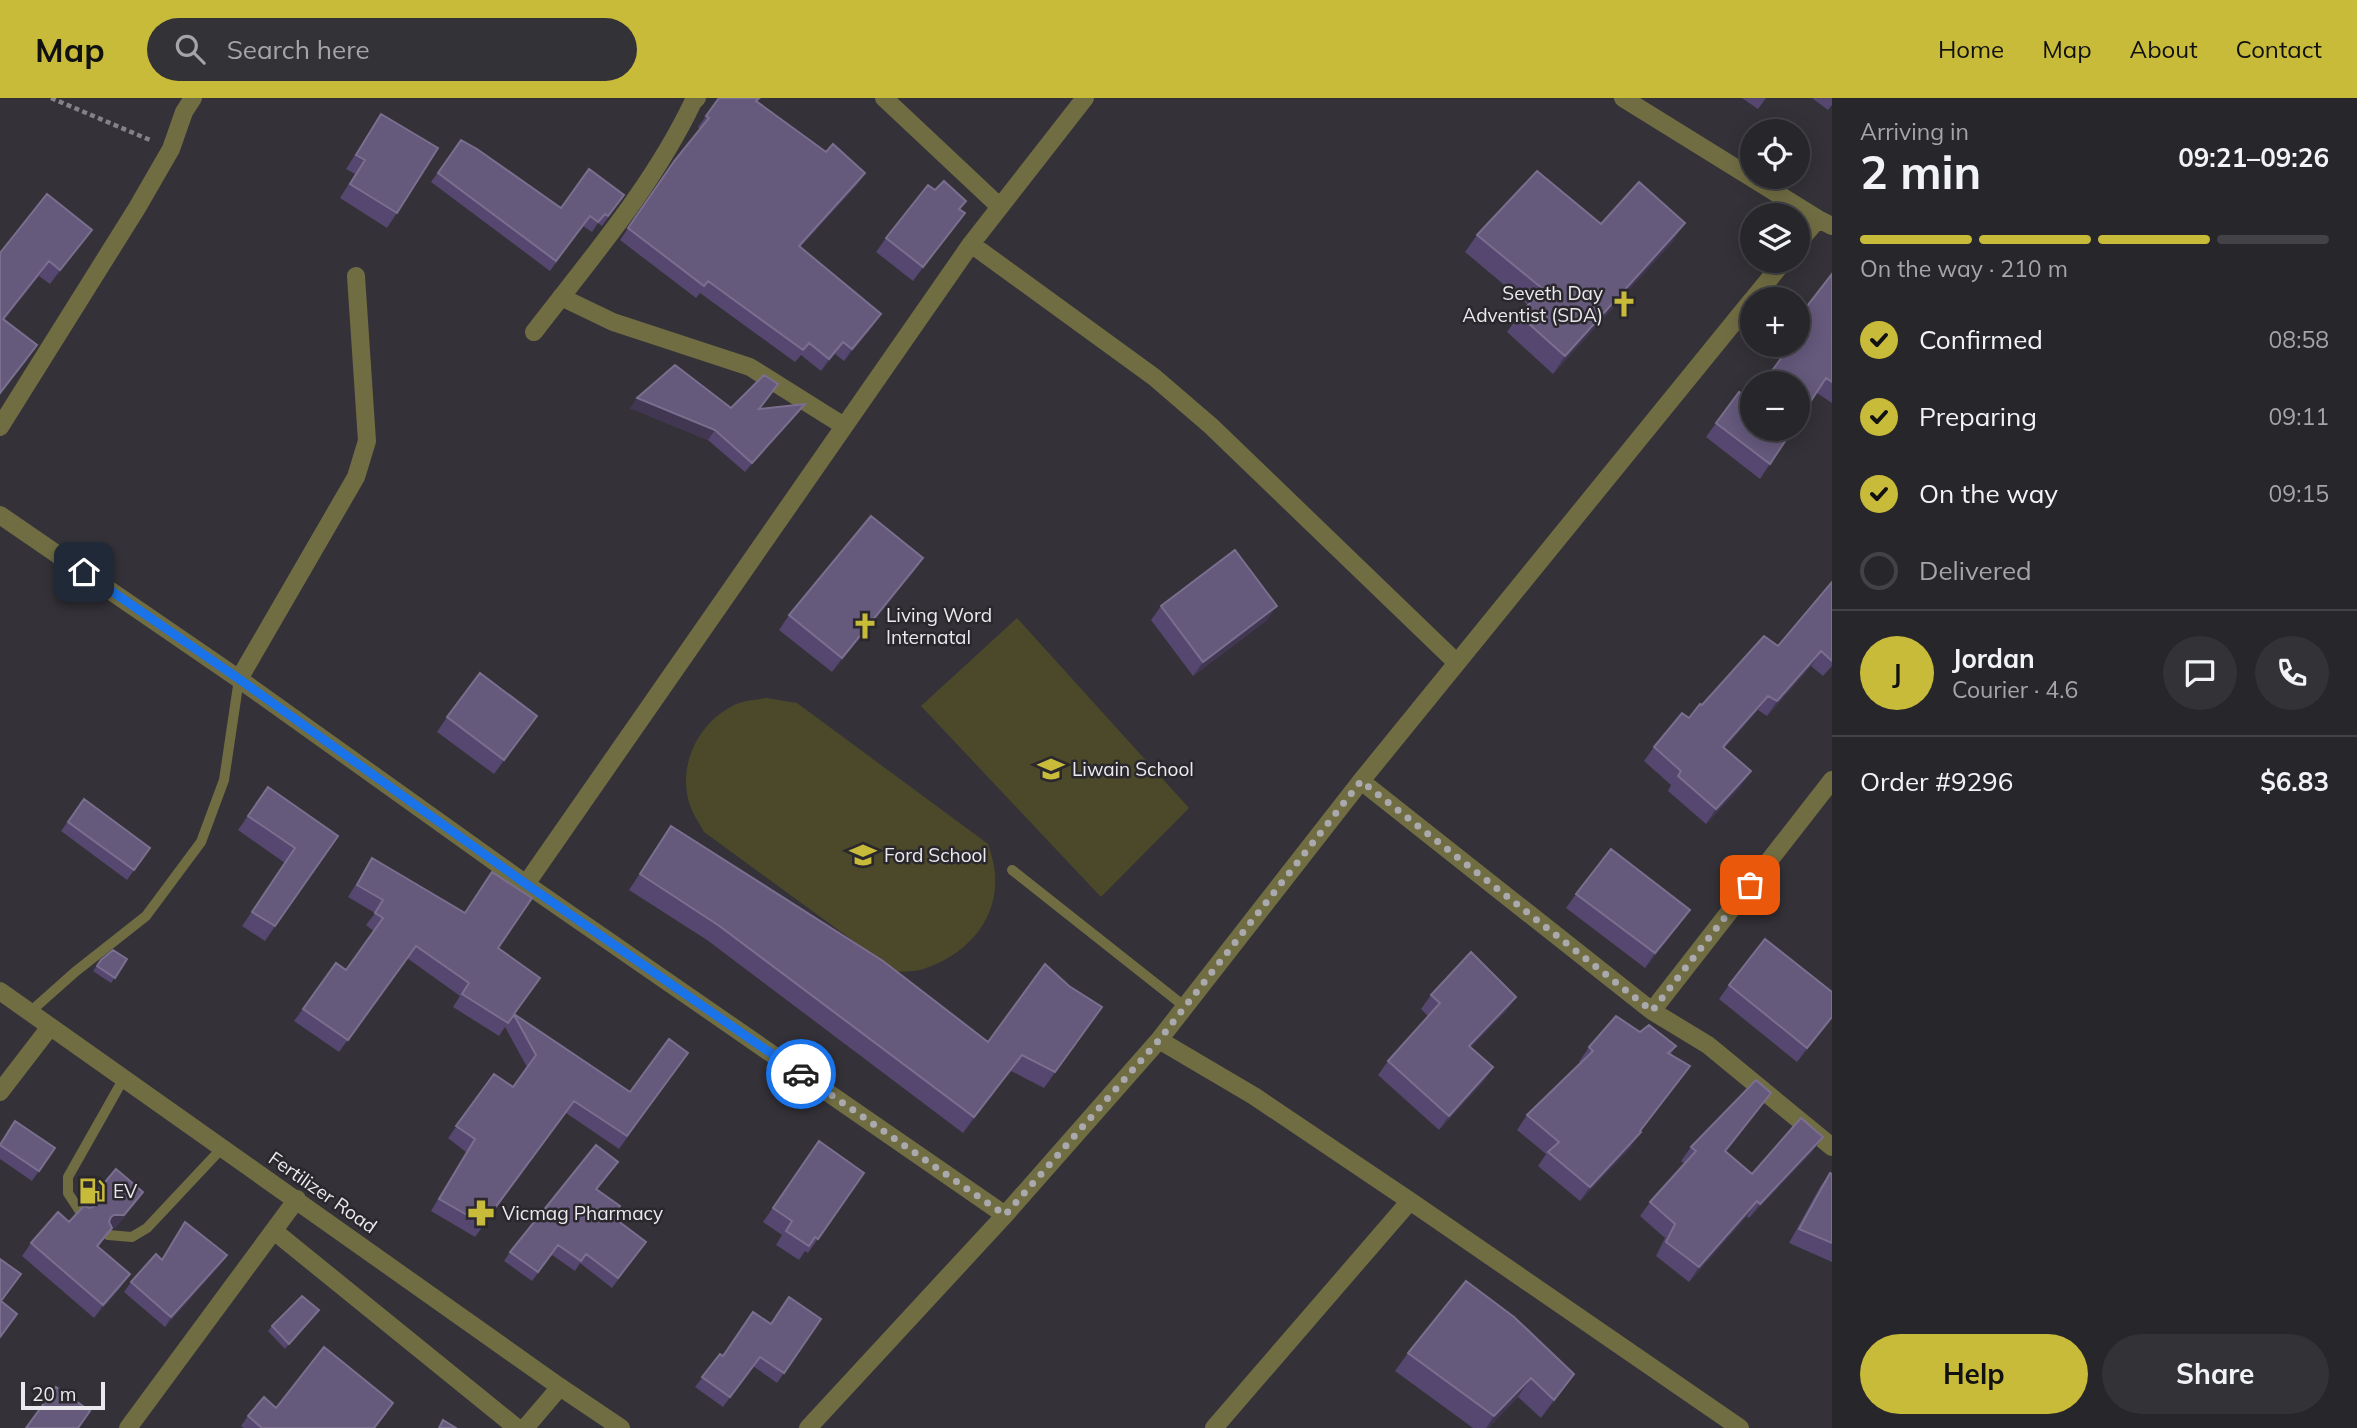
<!DOCTYPE html>
<meta charset="utf-8">
<style>
:root{--surface:#27262a;--page:#333236;--text:#f1f3f6;--muted:#a4a5a8;--line:#434347;--accent:#c9bb3a}
body{margin:0;font-family:Mulish,sans-serif;background:var(--page);color:var(--text);height:100vh;display:flex;flex-direction:column;font-size:26px;white-space:nowrap}
*{box-sizing:border-box;margin:0}
p{font-size:23px;color:var(--muted)}
.icon{flex:none;width:38px;height:38px;fill:none;stroke:currentColor;stroke-width:2;stroke-linecap:round;stroke-linejoin:round}
.map{position:relative;flex:1;overflow:hidden}
.panel{display:flex;flex-direction:column;background:var(--surface);width:525px}
.panel>*{flex:none}
.fabs{position:absolute;left:1740px;top:21px;display:grid;gap:14px}
.fabs a{display:grid;place-items:center;width:70px;height:70px;border-radius:50%;background:var(--surface);box-shadow:0 4px 18px #0003,0 0 0 2px var(--line);font-size:35px}
.scale{position:absolute;left:21px;bottom:18px;width:84px;box-sizing:border-box;padding-left:7px;border:4px solid #eae9ed;border-top:0;font-size:19px;line-height:24px;white-space:nowrap;color:#eae9ed;-webkit-text-stroke:5px #2a282d;paint-order:stroke}
.pin{position:absolute;display:grid;place-items:center;width:60px;height:60px;color:#fff;margin:-30px;border-radius:14px;box-shadow:0 4px 10px #0006}
.courier{position:absolute;display:grid;place-items:center;width:70px;height:70px;margin:-35px;border:5px solid #1a73e8;border-radius:50%;background:#fff;color:#222;box-shadow:0 2px 9px #0007}
.headline em{font-style:normal;font-weight:700}
.headline div{display:flex;flex-direction:column-reverse}
.headline{display:flex;align-items:center;justify-content:space-between;height:119px;padding:0 28px}
h1{font-size:46px;font-weight:700;line-height:52px}
.bar{display:grid;grid-template-columns:repeat(4,1fr);gap:10px 7px;align-content:center;height:84px;padding:0 28px}
.bar i{height:9px;border-radius:5px;background:var(--line)}
.bar .selected{background:var(--accent)}
.bar p{grid-column:span 4}
.line{display:flex;align-items:center;gap:18px;padding:0 28px;border-top:2px solid var(--line)}
.line div{flex:1}
.round{display:grid;place-items:center;flex:none;width:74px;height:74px;border-radius:37px;background:var(--page)}
ol{padding:0 28px;list-style:none}
li{display:flex;align-items:center;gap:21px;height:77px}
li p{margin-inline-start:auto}
li .icon{padding:7px;border-radius:50%;background:var(--accent);color:#111;stroke-width:4}
li:last-child{color:var(--muted)}
li i{width:38px;height:38px;border:4px solid var(--line);border-radius:50%}
.action{display:flex;gap:14px;margin-top:auto;padding:14px 28px}
.action a{flex:1;height:80px;border-radius:42px;background:var(--accent);color:#111;font-size:28px;font-weight:700;line-height:80px;text-align:center}
.action a+a{background:var(--page);color:var(--text)}
header{display:flex;align-items:center;gap:42px;box-sizing:border-box;height:98px;padding:0 35px;background:var(--accent);color:#111}
header strong{font-size:33px}
nav{display:flex;gap:38px;margin-inline-start:auto;font-size:24px}
.search{width:490px;height:63px;background:var(--page);display:flex;align-items:center;gap:18px;box-sizing:border-box;padding:0 24px;border-radius:38px;color:var(--muted);font-size:26px}
main{display:flex;flex:1;min-height:0}
.map>svg:first-child{display:block}
.green{fill:#4c492a}
.lines{fill:none;stroke-linecap:round;stroke-linejoin:round}
.path{stroke:#848287;stroke-width:4.5;stroke-dasharray:5 3.5;stroke-linecap:butt}
.service{stroke:#716d43;stroke-width:10}
.minor{stroke:#716d43;stroke-width:18}
.tertiary{stroke:#716d43;stroke-width:18}
.wall{fill:#55476f}
.shaded-wall{fill:#413753}
.building{fill:#65597c;stroke:#7a6f8e;stroke-width:2}
.done{stroke:#aaa9ae;stroke-width:7;stroke-dasharray:0 12.6}
.route{stroke:#1a73e8;stroke-width:9}
.labels{text-anchor:middle;stroke-width:5;stroke-linejoin:round;paint-order:stroke}
.poi-label{font-size:19px;fill:#eae9ed;stroke:#2a282d;text-anchor:start}
.street-label{font-size:19px;fill:#eae9ed;stroke:#2a282d}
</style>
<header>
<strong>Map</strong>
<div class="search"><svg class="icon" aria-label="search" viewBox="0 0 24 24"><circle cx="10" cy="10" r="6"/><path d="M15 15l6 6"/></svg>Search here</div>
<nav><a>Home</a><a>Map</a><a>About</a><a>Contact</a></nav>
</header>
<main>
<div class="map">
<svg width="1832" height="1330" viewBox="0 0 1832 1330">
<rect width="100%" height="100%" fill="#343238"/>
<path class="green" d="M1017,520l172,190 -88,89 -180,-191z
M766,600l31,5 191,141c3,10 7,22 7,32 3,46 -31,80 -72,93 -8,3 -19,2 -27,3l-192,-140c-4,-8 -10,-16 -13,-24 -16,-41 8,-89 48,-105 8,-3 19,-3 27,-5z"/>
<g class="lines">
<path class="path" d="M51,0l99,42"/>
<path class="service" d="M1012,772l172,136
M30,914l45,-40 71,-56 55,-74 23,-62 15,-101
M81,1115l-13,-20v-16l56,-99
M108,1137l24,2 15,-9 76,-81"/>
<path class="minor" d="M884,0l115,108
M1623,0l195,121
M971,146l183,133 57,49 246,237
M1797,146l21,-25 14,7
M561,199l52,25 137,45 94,59
M1753,201l31,-38
M534,234c57,-74 119,-146 159,-230l4,-4
M0,329l137,-219 34,-59 13,-37 9,-14
M0,417l239,164 287,205 479,331
M239,581l117,-202 11,-36 -11,-165
M1361,683l291,230 56,34 124,102
M526,786l445,-640 114,-146
M1652,913l180,-231
M1159,942l95,56 156,105 330,227
M0,994l50,-65
M274,1133l243,197
M128,1330l169,-229
M525,1330l35,-41
M808,1330l197,-213 154,-175 202,-259 391,-481
M1214,1330l196,-227"/>
<path class="tertiary" d="M0,893l560,396 61,41"/>
</g>
<path class="wall" d="M719,0h42l-4,4 69,50 39,21 -8,12 -57,62 73,79 -29,35 -9,-7 -14,17 -20,-16 -6,7 -95,-69 -4,5 -76,-58 55,-80 25,-31 -2,-2z
M1742,0h24l-8,11z
M1812,0h20v7l-4,5z
M381,16l16,99 -10,15 -47,-30 15,-24 -9,-5z
M461,42l100,68 63,-13 -22,31 -4,-3 -6,9 -9,-6 -33,45 -119,-89z
M935,92l31,11 -6,8 5,4 -52,68 -37,-29 10,-14z
M1601,126l72,17 -120,133 -46,-42 12,-17 9,-10 -63,-53 12,-17z
M92,132l-42,54 -11,-8 -35,44 23,40 -27,34v-141z
M1832,176v129l-15,-10 -45,-40 6,-8h19z
M805,306l-7,9 -53,59 -37,-32 -78,-32 130,1z
M1716,325l77,6 -33,50 -54,-42z
M923,460l-10,14 -81,100 -53,-42 10,-15z
M1832,484v84l-9,10 -12,-10 -44,50 -9,-6 -34,38 17,38 -35,38 -38,-33 3,-6 -27,-24 10,-14 35,-29 13,-13 76,-59z
M1161,508l106,14 -74,56 -42,-56z
M537,618l-43,58 -57,-42 10,-15z
M268,689l70,49 -73,105 -23,-15 43,-63 -47,-33z
M84,701l66,49 -23,32 -66,-49z
M671,728l317,216 81,-56 33,21 -58,81 -33,-17 -48,62 -256,-193 -78,-50z
M372,760l126,90 16,66 116,78 58,-39 -69,96 -53,-36 -91,124 -44,-26 35,-59 -18,-14 46,-64 19,13 14,-20 -22,-40 -6,9 -46,-29 7,-11 -53,-38 -68,94 -45,-31 42,-58 10,7 28,-39 -8,-6 9,-12 -27,-16z
M1576,796l104,30 -35,44 -79,-60z
M127,861l-16,24 -18,-12 8,-11z
M1729,887l103,7v27l-35,43 -78,-63z
M1431,897l85,2 -10,14 -35,36 22,20 -10,15 -44,48 -61,-55 10,-14 40,-45 -7,-7z
M1640,934l36,14 -5,8 9,26 -40,51 -9,16 -51,54 -42,-35 8,-12 -29,-24 10,-15 54,-52 -2,-1 10,-15z
M1761,1009l-35,45 26,22 61,-23 -64,67 -2,-2 -58,66 -33,-26 9,-18 -25,-22 10,-14 35,-38 -4,-3 10,-14z
M819,1043l45,32 -56,80 -3,-2 -6,9 -23,-15 6,-10 -19,-13z
M0,1045l55,5 -23,33 -32,-22z
M618,1064l-21,28 16,27 26,35 -27,36 -32,-25 -5,8 -23,-16 -20,26 -28,-20 6,-9z
M1830,1075l2,1v88l-43,-19 31,-56z
M143,1094l-9,13 -19,23h-3l-14,19 23,40 -27,31 -72,-62 9,-13 38,-21 17,-16 9,-12z
M185,1124l42,33 -7,10 -55,62 -41,-35 7,-10 31,-23z
M315,1217l-30,34 -17,-18 4,-5z
M821,1221l-44,64 -24,-17 -30,41 -28,-20 25,-33 3,2 47,-32z
M1408,1255l166,21 -33,44 -23,-21 -30,31h-15l-78,-57z
M276,1310l111,5 -12,15h-131l-3,-2 7,-10z"/>
<path class="shaded-wall" d="M865,75l-8,12 -66,73 8,-12z
M965,115l-10,14 -42,54 10,-14z
M1685,125l-12,18 -120,133 12,-18z
M92,132l-10,14 -32,40 10,-14z
M49,163l-10,15 -39,48v-1z
M881,216l-8,12 -29,35 8,-12z
M843,244l-8,12 -14,17 8,-12z
M637,300l78,32 -7,10 -78,-32z
M805,306l-7,9 -53,59 7,-9z
M923,460l-10,14 -81,100 10,-14z
M1277,508l-10,14 -74,56 10,-14z
M1821,553l-10,15 -44,50 10,-15z
M1768,598l-10,14 -45,52 10,-15z
M1751,673l-10,15 -35,38 10,-15z
M1690,812l-10,14 -35,44 10,-15z
M1516,899l-10,14 -47,49 10,-14z
M1832,919v2l-35,43 10,-14z
M1022,957l-11,16 -48,62 11,-16z
M1493,969l-10,15 -44,48 10,-14z
M1771,995l-10,14 -46,58 10,-14z
M1641,1034l-10,15 -51,54 10,-14z
M1823,1039l-10,14 -64,67 11,-14z
M143,1094l-9,13 -19,23h-10l6,-11z
M1757,1103l-10,15 -58,66 10,-15z
M227,1157l-7,10 -55,62 6,-10z
M130,1176l-9,13 -27,31 9,-13z
M1574,1276l-13,19 -20,25 13,-18z
M1531,1280l-13,19 -30,31h-2l8,-12z"/>
<path class="building" d="M719,0h40l-3,3 70,51 7,-8 32,29 -66,73 82,68 -29,35 -9,-7 -14,17 -20,-16 -6,7 -95,-69 -4,5 -76,-58 47,-68 34,-42 -3,-2z
M381,16l57,34 -41,65 -47,-29 15,-24 -9,-5z
M461,42l16,9 84,59 28,-39 35,26 -16,21 -3,-2 -7,8 -8,-6 -34,45 -118,-88z
M1537,73l64,53 38,-42 46,41 -120,133 -46,-41 24,-26 -66,-54z
M944,83l22,20 -7,8 6,4 -42,54 -37,-29 42,-53 7,5z
M47,96l45,36 -32,40 -11,-9 -46,58 34,26 -37,48v-140z
M1832,176v108l-6,-4 -29,44v-39h-34l28,-38h-1h7v-26z
M675,267l56,43 33,-33 14,9 -19,25 46,-5 -53,59 -37,-33 -78,-32z
M1739,294l13,7v30h41l-23,35 -54,-41z
M871,418l52,42 -81,100 -53,-43z
M1235,452l42,56 -74,56 -42,-56z
M1832,484v79l-11,-10 -44,50 -9,-5 -45,51 28,24 -35,38 -38,-33 3,-5 -27,-24 28,-34 7,5 11,-14 2,1 62,-69 14,10z
M480,575l57,43 -33,44 -57,-43z
M268,689l70,49 -63,90 -23,-14 43,-64 -47,-32z
M84,701l66,49 -16,22 -66,-48z
M671,728l212,135 105,81 57,-78 24,22 33,21 -47,65 -33,-17 -48,62 -256,-192 -78,-51z
M1611,751l79,61 -35,43 -79,-59z
M372,760l93,55 27,-41 40,26 -34,50 42,30 -26,36 116,78 39,-53 19,14 -61,83 -53,-35 -91,123 -44,-25 36,-60 -19,-13 38,-52 19,13 23,-32 -22,-40 -6,8 -46,-29 7,-11 -53,-37 -68,94 -45,-31 33,-46 10,7 37,-52 -8,-5 8,-13 -26,-15z
M1765,841l67,53v25l-25,31 -78,-63z
M113,852l14,9 -12,19 -18,-12 4,-6z
M1471,854l45,45 -47,49 24,21 -44,49 -61,-55 52,-58 -9,-8z
M1616,918l24,16 9,-7 27,21 -8,7 22,13 -50,65 1,1 -51,55 -42,-35 11,-10 -32,-27 66,-64 -4,-4z
M1756,982l15,13 -46,58 27,23 49,-56 22,19 -63,67 -3,-3 -58,66 -33,-25 9,-18 -25,-22 46,-51 -5,-4z
M15,1023l40,27 -16,23 -39,-26z
M819,1043l45,32 -46,66 -3,-2 -6,9 -23,-15 6,-10 -19,-13z
M596,1047l22,17 -22,27 24,17 -7,11 33,25 -28,36 -32,-24 -5,7 -23,-16 -20,27 -28,-20z
M116,1071l27,23 -19,23h-10l-3,2 -2,5 3,6 -15,18 33,28 -27,31 -72,-62 27,-31 11,10 15,-16 6,2 5,-2 3,-6 -3,-6z
M1830,1075l2,1v69l-33,-14z
M185,1124l42,33 -56,62 -40,-35 25,-28 6,6z
M0,1161l21,15 -20,27 16,13 -17,23z
M1466,1183l48,36 60,57 -20,26 -23,-22 -37,38 -86,-63z
M302,1198l17,14 -30,34 -17,-18z
M789,1199l32,22 -37,54 -24,-16 -30,40 -28,-20 18,-23 3,2 30,-44 18,12z
M324,1249l69,56 -19,25h-112l-14,-12 16,-19 12,11z
M56,1289l34,24 -12,17h-52z
M443,1322l13,8h-17z"/>
<g class="lines">
<path class="done" d="M801,976l204,141 154,-175 202,-259 291,230 98,-126"/>
<path class="route" d="M84,474l155,107 287,205 275,190"/>
</g>
<defs>
<g id="church-bare" transform="scale(2.1)"><path d="M-1.2-6h2.4v3.5h3.3v2.4h-3.3V6h-2.4V-.1h-3.3v-2.4h3.3Z" fill="#c9bb3a" stroke="#2a282d" stroke-width="2.5" paint-order="stroke"/></g>
<g id="school-bare" transform="scale(2.1)"><path d="M0-5L7-2L0 1L-7-2ZM-4 1L0 2.5L4 1V4Q0 6-4 4Z" fill="#c9bb3a" stroke="#2a282d" stroke-width="2.5" paint-order="stroke"/></g>
<g id="fuel-bare" transform="scale(2.1)"><path d="M-5.5-6h7V0h2V4h1.3V-2.5L3-4.5l.8-.8L6-3V5H2.5V1h-1V6h-7ZM-4.2-4.7v3.2H.2V-4.7Z" fill="#c9bb3a" stroke="#2a282d" stroke-width="2.5" paint-order="stroke"/></g>
<g id="pharmacy-bare" transform="scale(2.1)"><path d="M-2-6h4v4h4v4h-4v4h-4v-4h-4v-4h4Z" fill="#c9bb3a" stroke="#2a282d" stroke-width="2.5" paint-order="stroke"/></g>
</defs>
<g fill-rule="evenodd">
<use href="#church-bare" x="1624" y="206"/>
<use href="#church-bare" x="865" y="528"/>
<use href="#school-bare" x="1051" y="671"/>
<use href="#school-bare" x="863" y="757"/>
<use href="#fuel-bare" x="92" y="1093"/>
<use href="#pharmacy-bare" x="481" y="1115"/>
</g>
<g class="labels">
<g class="poi-label">
<text x="1603" y="202" text-anchor="end">Seveth Day<tspan x="1603" dy="22">Adventist (SDA)</tspan></text>
<text x="886" y="524">Living Word<tspan x="886" dy="22">Internatal</tspan></text>
<text x="1072" y="678">Liwain School</text>
<text x="884" y="764">Ford School</text>
<text x="113" y="1100">EV</text>
<text x="502" y="1122">Vicmag Pharmacy</text>
</g>
<g class="street-label">
<text transform="translate(323 1094) rotate(35)" y="7">Fertilizer Road</text>
</g>
</g>
</svg>
<div class="fabs">
<a><svg class="icon" aria-label="locate" viewBox="0 0 24 24"><circle cx="12" cy="12" r="6"/><path d="M12 2v4M12 18v4M2 12h4M18 12h4"/></svg></a>
<a><svg class="icon" aria-label="layers" viewBox="0 0 24 24"><path d="M12 4l9 5-9 5-9-5zM3 14l9 5 9-5"/></svg></a>
<a>+</a>
<a>−</a>
</div>
<div class="scale">20 m</div>
<div class="pin" style="left:1750px;top:787px;background:#ea580c"><svg class="icon" aria-label="bag" viewBox="0 0 24 24"><path d="M5 8h14l-1 12H6zM9 8a3 3 0 0 1 6 0"/></svg></div>
<div class="pin" style="left:84px;top:474px;background:#1f2937"><svg class="icon" aria-label="home" viewBox="0 0 24 24"><path d="M3 11l9-7 9 7M6 9v11h12V9"/></svg></div>
<div class="courier" style="left:801px;top:976px"><svg class="icon" aria-label="car" viewBox="0 0 24 24"><path d="M5 17H2v-5l4-1 3-4h7l3 4 3 1v5h-3M9 17h6M6 11h13"/><circle cx="7" cy="17" r="2"/><circle cx="17" cy="17" r="2"/></svg></div>
</div>
<section class="panel">
<div class="headline"><div><h1>2 min</h1><p>Arriving in</p></div><em>09:21–09:26</em></div>
<div class="bar"><i class="selected"></i><i class="selected"></i><i class="selected"></i><i></i><p>On the way · 210 m</p></div>
<ol>
<li><svg class="icon" aria-label="check" viewBox="0 0 24 24"><path d="M5 12l5 5 9-10"/></svg>Confirmed<p>08:58</p></li>
<li><svg class="icon" aria-label="check" viewBox="0 0 24 24"><path d="M5 12l5 5 9-10"/></svg>Preparing<p>09:11</p></li>
<li><svg class="icon" aria-label="check" viewBox="0 0 24 24"><path d="M5 12l5 5 9-10"/></svg>On the way<p>09:15</p></li>
<li><i></i>Delivered</li>
</ol>
<div class="line" style="height:126px"><b class="round" style="background:var(--accent);color:#111">J</b><div><b>Jordan</b><p>Courier · 4.6</p></div><a class="round"><svg class="icon" aria-label="chat" viewBox="0 0 24 24"><path d="M4 5h16v11H9l-5 4z"/></svg></a><a class="round"><svg class="icon" aria-label="phone" viewBox="0 0 24 24"><path d="M5 4h4l2 5-3 2q2 4 5 5l2-3 5 2v4C11 20 4 13 5 4z"/></svg></a></div>
<div class="line" style="height:91px"><div>Order #9296</div><b>$6.83</b></div>
<div class="action"><a>Help</a><a>Share</a></div>
</section>
</main>
